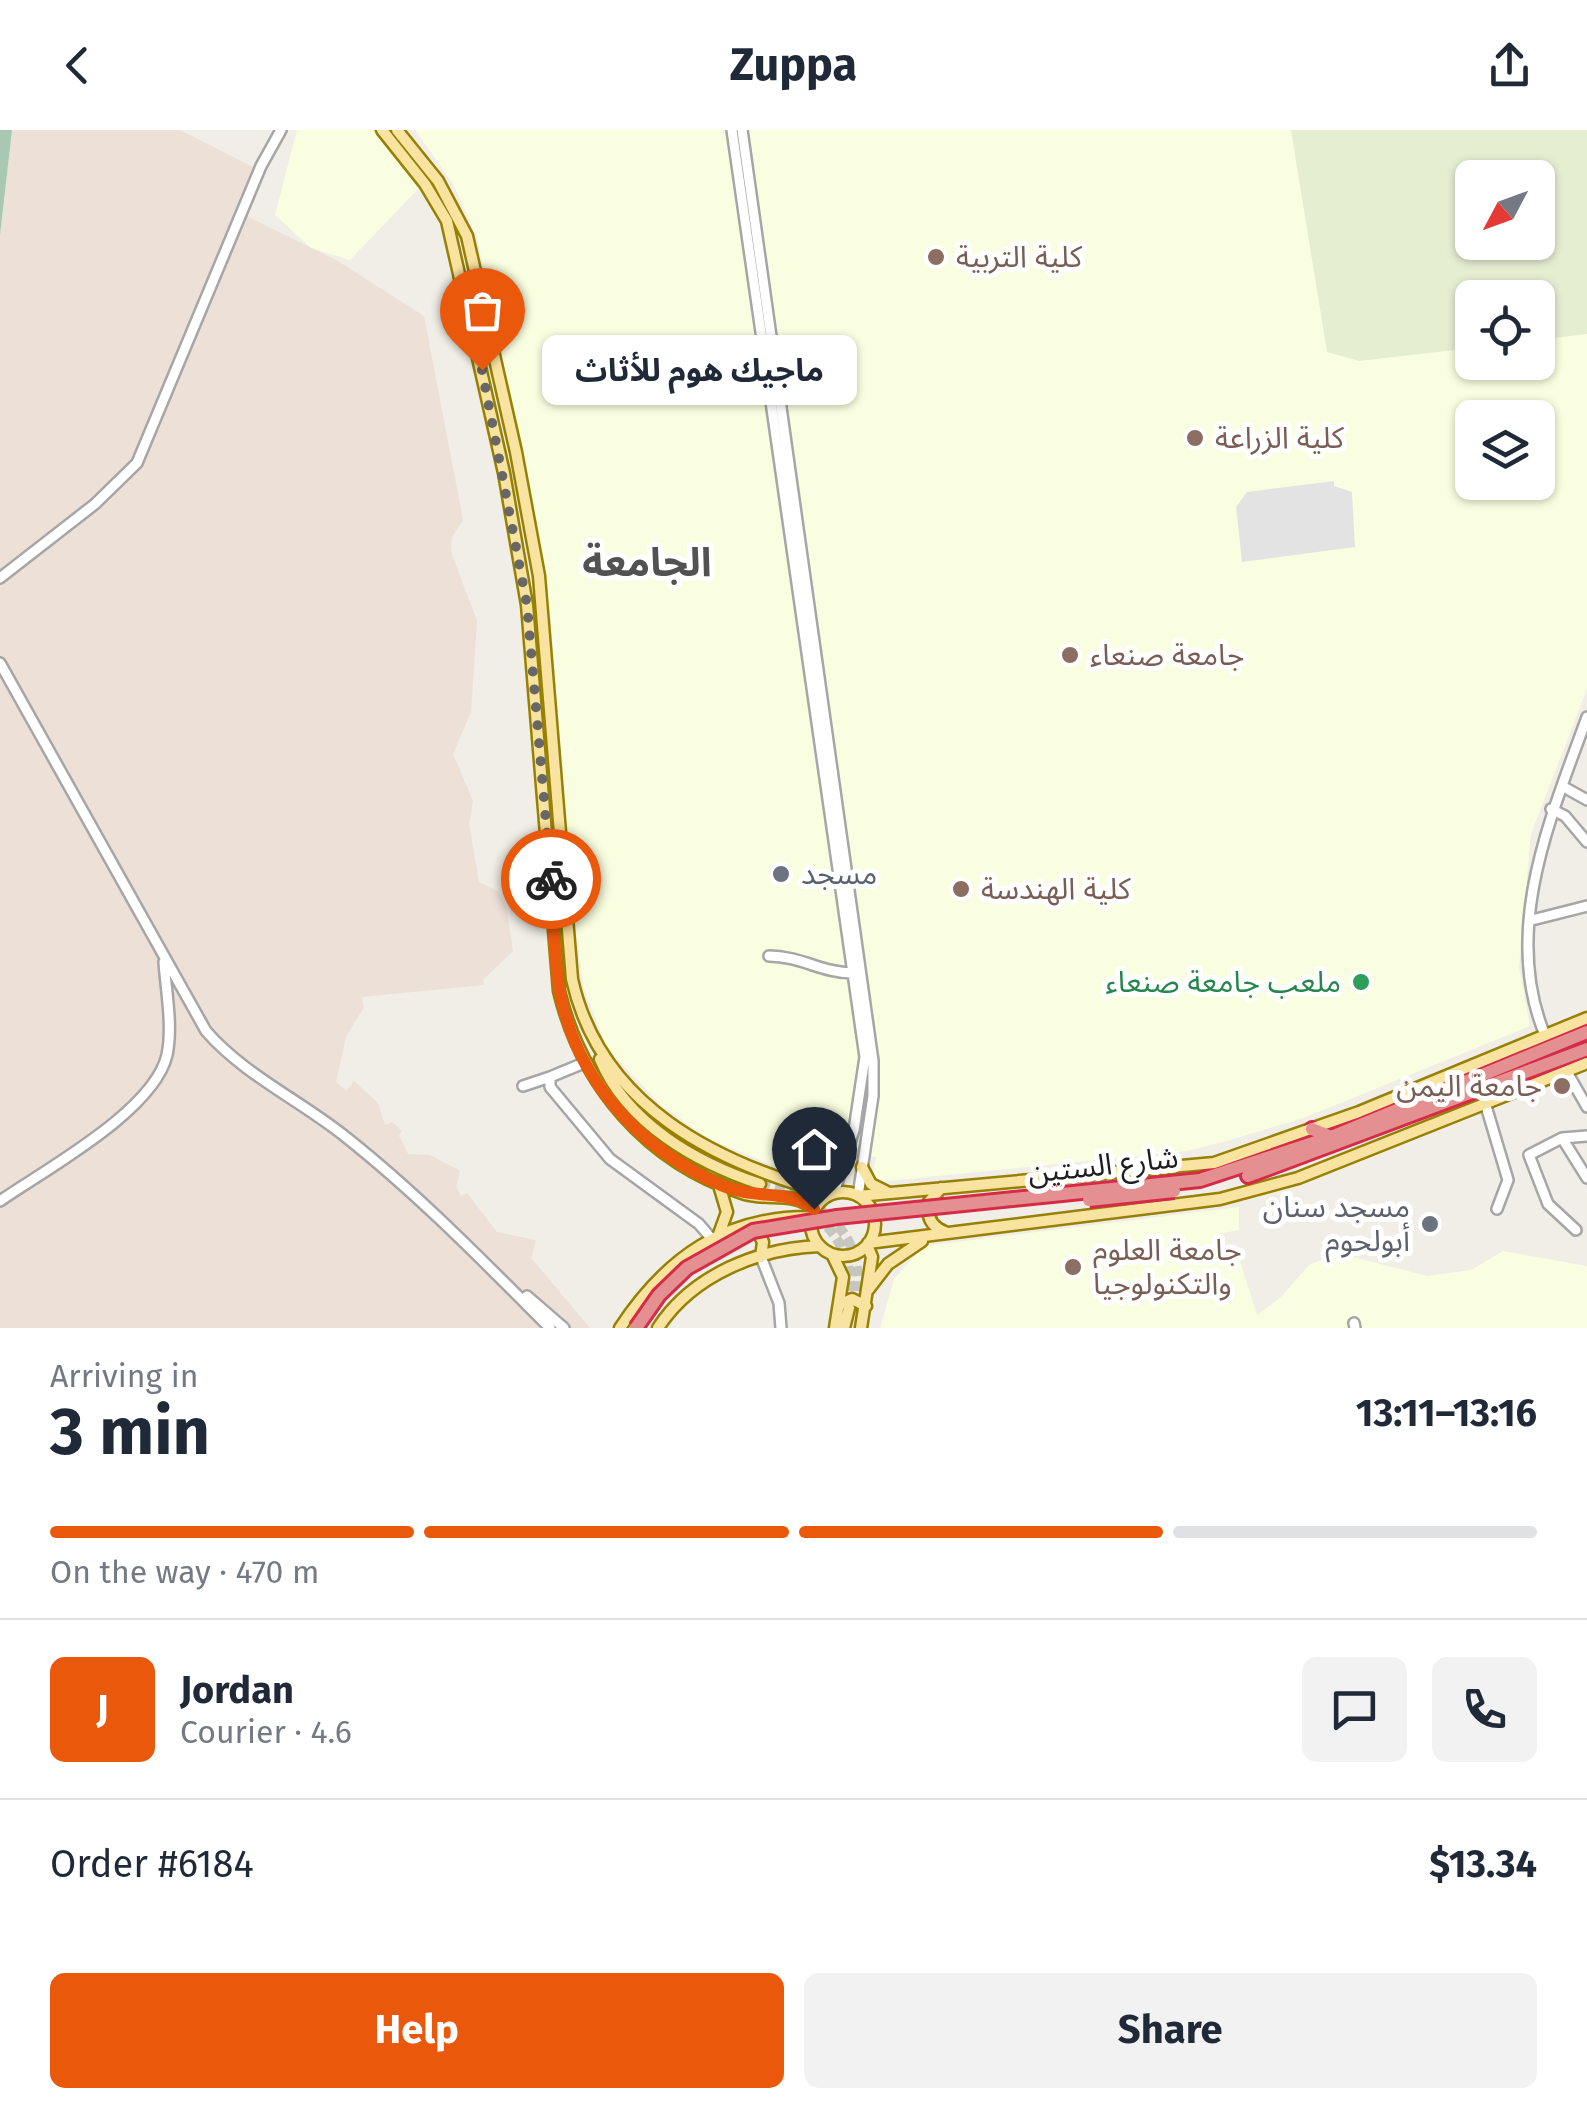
<!DOCTYPE html>
<meta charset="utf-8">
<style>
:root{--surface:#fff;--page:#f2f2f3;--text:#1f2937;--muted:#747a83;--line:#e0e1e3;--accent:#ea580c}
body{margin:0;font-family:"Fira Sans","Noto Sans Arabic",sans-serif;background:var(--page);color:var(--text);height:100vh;display:flex;flex-direction:column;font-size:38px;white-space:nowrap}
*{box-sizing:border-box;margin:0}
p{font-size:32px;color:var(--muted)}
.icon{flex:none;width:55px;height:55px;fill:none;stroke:currentColor;stroke-width:2;stroke-linecap:round;stroke-linejoin:round}
.map{position:relative;height:1198px;overflow:hidden}
.details{display:flex;flex-direction:column;background:var(--surface);flex:1}
.details>*{flex:none}
.needle{width:65px;rotate:229deg}
.buttons{position:absolute;left:1455px;top:30px;display:grid;gap:20px}
.buttons a{display:grid;place-items:center;width:100px;height:100px;border-radius:15px;background:var(--surface);box-shadow:0 2px 8px #0004;font-size:50px}
.pin{position:absolute;display:grid;place-items:center;width:85px;height:85px;color:#fff;margin:-102px -42px;border-radius:50% 50% 50% 0;rotate:-45deg;box-shadow:0 0 10px #0007}
.pin .icon{rotate:45deg}
.courier{position:absolute;display:grid;place-items:center;width:100px;height:100px;margin:-50px;border:8px solid #ea580c;border-radius:50%;background:#fff;color:#222;box-shadow:0 2px 12px #0007}
.bubble{position:absolute;height:70px;border-radius:15px;background:var(--surface);box-shadow:0 2px 8px #0004;font-size:32px;font-weight:700;line-height:70px;text-align:center}
.summary em{font-style:normal;font-weight:700}
.summary div{display:flex;flex-direction:column-reverse}
.summary{display:flex;align-items:center;justify-content:space-between;height:170px;padding:0 50px}
h1{font-size:65px;font-weight:700;line-height:75px}
.bar{display:grid;grid-template-columns:repeat(4,1fr);gap:15px 10px;align-content:center;height:120px;padding:0 50px}
.bar i{height:12px;border-radius:8px;background:var(--line)}
.bar .selected{background:var(--accent)}
.bar p{grid-column:span 4}
.line{display:flex;align-items:center;gap:25px;padding:0 50px;border-top:2px solid var(--line)}
.line div{flex:1}
.round{display:grid;place-items:center;flex:none;width:105px;height:105px;border-radius:15px;background:var(--page)}
.action{display:flex;gap:20px;margin-top:auto;padding:20px 50px}
.action a{flex:1;height:115px;border-radius:15px;background:var(--accent);color:#fff;font-size:40px;font-weight:700;line-height:115px;text-align:center}
.action a+a{background:var(--page);color:var(--text)}
header{display:flex;justify-content:space-between;align-items:center;height:130px;padding:0 50px;background:var(--surface);font-size:45px;font-weight:700}
.map>svg:first-child{display:block}
.education{fill:#f9fee0;fill-rule:evenodd}
.military{fill:#ede0d6}
.farmland{fill:#e6eed2;fill-rule:evenodd}
.cemetery{fill:#a8c8b2}
.parking{fill:#e3e3e3}
.lines{fill:none;stroke-linecap:round;stroke-linejoin:round}
.major-tunnel{stroke:#c6c5be;stroke-width:10;stroke-dasharray:10 5;stroke-linecap:butt}
.minor-casing{stroke:#a6a6a6;stroke-width:14}
.major-casing{stroke:#968105;stroke-width:15}
.highway-casing{stroke:#d62b46;stroke-width:18}
.minor{stroke:#fff;stroke-width:9}
.major{stroke:#f9e3a1;stroke-width:10}
.highway{stroke:#e49090;stroke-width:12}
.highway-bridge-casing{stroke:#d62b46;stroke-width:18;stroke-linecap:butt}
.highway-bridge{stroke:#e49090;stroke-width:12}
.done{stroke:#686765;stroke-width:10;stroke-dasharray:0 18}
.route{stroke:#ea580c;stroke-width:12}
.education-dot{fill:#8d6e63;stroke:#fff;stroke-width:4}
.worship-dot{fill:#6b7280;stroke:#fff;stroke-width:4}
.leisure-dot{fill:#2e9e5b;stroke:#fff;stroke-width:4}
.labels{text-anchor:middle;stroke-width:10;stroke-linejoin:round;paint-order:stroke}
.education-label{font-size:30px;fill:#785e54;stroke:#fff;text-anchor:start}
.worship-label{font-size:30px;fill:#5b616d;stroke:#fff;text-anchor:start}
.leisure-label{font-size:30px;fill:#27864d;stroke:#fff;text-anchor:end}
.street-label{font-size:30px;fill:#1f1f1f;stroke:#fff}
.district-label{font-size:40px;font-weight:bold;fill:#525252;stroke:#fff}
</style>
<header><svg class="icon" aria-label="back" viewBox="0 0 24 24"><path d="M15 5l-7 7 7 7"/></svg>Zuppa<svg class="icon" aria-label="share" viewBox="0 0 24 24"><path d="M12 15V3M7 8l5-5 5 5M5 13v7h14v-7"/></svg></header>
<div class="map">
<svg width="1587" height="1198" viewBox="0 0 1587 1198">
<rect width="100%" height="100%" fill="#f0eee6"/>
<path class="education" d="M297,0h76l47,57 -70,73 -39,-12 -36,-33z
M415,0h1172v559l-56,145 -12,133 11,59 -224,91 -82,25 -37,9 -309,31 -6,-6 4,-19 -43,-7 -14,17 -27,6 -83,-34 -48,-34 -54,-57 -23,-59 -10,-70 -23,-297 -17,-117 -58,-271 -23,-50zM1472,48h66v64h-66zM1472,168h66v64h-66zM1472,288h66v64h-66z
M1239,1077v23l-16,3 3,20 11,-1 20,63 23,-17 29,-33 29,-12 89,23 44,-6 32,-19 84,15v62h-707l14,-49 30,-33z"/>
<path class="military" d="M12,0h168l75,38 -19,43 100,49 88,56 39,204 -11,17 -1,15 26,69 -6,91 -18,42 20,47 -4,23 10,58 20,10 8,18 6,41 -30,29 1,5 -122,12 2,10 -18,30 -10,45 10,9 8,-10 24,22 7,22 7,-3 10,9 -3,5 9,18 22,1 30,16 -4,15 5,10 6,-3 30,39 39,8 -5,18 59,70h-590v-1093z"/>
<path class="farmland" d="M1291,0h296v204l-49,6v-42h-66v50l-113,13 -32,-9zM1472,48h66v64h-66z"/>
<path class="cemetery" d="M0,0h12l-12,105z"/>
<path class="parking" d="M1334,351v5l18,6 3,55 -113,15 -6,-55 11,-15z"/>
<g class="lines">
<path class="major-tunnel" d="M760,1054c64,16 110,51 95,125
M817,1086c26,23 37,52 32,87"/>
<g class="minor-casing">
<path id="minor" d="M732,0l133,927 -11,73 -20,63
M742,0l131,931v35l-15,100
M0,448l95,-74 42,-41 124,-297 20,-36
M0,533l206,368c38,44 97,71 141,107 73,58 138,125 203,190
M1562,656l25,14
M1551,679l14,7 22,26
M1532,790l55,-14
M769,826c31,0 54,17 83,17
M1545,905c-44,-105 6,-218 42,-318
M584,933l-34,14v10l60,72 89,65 12,14
M1567,942l20,35
M523,956l27,-9
M1486,976l22,74 -11,29
M1562,1008l25,40
M0,1071c46,-32 154,-90 167,-146 6,-29 -1,-64 -3,-93
M1576,1100l-28,-26 -19,-49 33,-17 25,-2
M761,1127l18,46 2,25
M527,1166l37,32
M1354,1193l1,5"/>
</g>
<g class="major-casing">
<path id="major" d="M382,0l43,54 22,37 57,252 23,132 32,386c23,95 88,171 183,202 26,9 49,-3 73,16
M397,0l41,51 29,55 49,216 23,124 33,403c28,127 144,184 259,215
M600,929c27,65 97,104 160,125
M862,1037l9,17 16,8
M790,1050l25,-5 30,-14
M719,1055l8,27 -8,22
M941,1058l-12,14c-3,14 2,25 16,30
M811 1094a32 32 0 1 1 64 0a32 32 0 1 1-64 0Z
M858,1066l356,-33 145,-51 228,-94
M754,1095l9,17 -2,15
M868,1113l352,-44 78,-21 289,-115
M832,1124l11,23 -8,51
M868,1160l20,-26 34,-23
M839,1175l13,-6 14,7
M620,1198c46,-70 105,-112 191,-111
M658,1198c34,-53 101,-80 162,-82
M844,1198l5,-20
M861,1198l11,-71 -5,-12"/>
</g>
<g class="highway-casing">
<path id="highway" d="M1312,999l19,8
M1248,1046l339,-127
M1200,1050l131,-43 256,-105"/>
</g>
<use href="#minor" class="minor"/>
<use href="#major" class="major"/>
<use href="#highway" class="highway"/>
<g class="highway-bridge-casing">
<path id="highway-bridge" d="M1089,1070l85,-9
M636,1198l23,-33 28,-27 66,-37 84,-14 363,-37"/>
</g>
<use href="#highway-bridge" class="highway-bridge"/>
</g>
<g class="lines">
<path class="done" d="M482,240l45,235 24,274"/>
<path class="route" d="M551,749c3,38 2,77 9,114 17,88 80,156 161,192 34,15 69,4 93,24"/>
</g>
<g class="education-dot">
<circle cx="936" cy="127" r="10"/>
<circle cx="1195" cy="308" r="10"/>
<circle cx="1070" cy="525" r="10"/>
<circle cx="961" cy="759" r="10"/>
<circle cx="1562" cy="956" r="10"/>
<circle cx="1073" cy="1137" r="10"/>
</g>
<g class="worship-dot">
<circle cx="781" cy="744" r="10"/>
<circle cx="1430" cy="1094" r="10"/>
</g>
<circle class="leisure-dot" cx="1361" cy="852" r="10"/>
<g class="labels">
<g class="education-label">
<text x="956" y="137">كلية التربية</text>
<text x="1215" y="318">كلية الزراعة</text>
<text x="1090" y="535">جامعة صنعاء</text>
<text x="981" y="769">كلية الهندسة</text>
<text x="1542" y="966" text-anchor="end">جامعة اليمن</text>
<text x="1093" y="1130">جامعة العلوم<tspan x="1093" dy="34">والتكنولوجيا</tspan></text>
</g>
<g class="worship-label">
<text x="801" y="754">مسجد</text>
<text x="1410" y="1087" text-anchor="end">مسجد سنان<tspan x="1410" dy="34">أبولحوم</tspan></text>
</g>
<g class="leisure-label">
<text x="1341" y="862">ملعب جامعة صنعاء</text>
</g>
<g class="street-label">
<text transform="translate(1103 1035) rotate(-6)" y="10">شارع الستين</text>
</g>
<g class="district-label">
<text x="647" y="446">الجامعة</text>
</g>
</g>
</svg>
<div class="buttons">
<a><svg class="needle" viewBox="-14 -14 28 28"><path d="M0-13l5 13h-10z" fill="#e53935"/><path d="M0 13l5-13h-10z" fill="#747a83"/></svg></a>
<a><svg class="icon" aria-label="locate" viewBox="0 0 24 24"><circle cx="12" cy="12" r="6"/><path d="M12 2v4M12 18v4M2 12h4M18 12h4"/></svg></a>
<a><svg class="icon" aria-label="layers" viewBox="0 0 24 24"><path d="M12 4l9 5-9 5-9-5zM3 14l9 5 9-5"/></svg></a>
</div>
<div class="pin" style="left:482px;top:240px;background:#ea580c"><svg class="icon" aria-label="bag" viewBox="0 0 24 24"><path d="M5 8h14l-1 12H6zM9 8a3 3 0 0 1 6 0"/></svg></div>
<div class="pin" style="left:814px;top:1079px;background:#1f2937"><svg class="icon" aria-label="home" viewBox="0 0 24 24"><path d="M3 11l9-7 9 7M6 9v11h12V9"/></svg></div>
<div class="courier" style="left:551px;top:749px"><svg class="icon" aria-label="bike" viewBox="0 0 24 24"><circle cx="6" cy="16" r="4"/><circle cx="18" cy="16" r="4"/><path d="M6 16l4-8h5l3 8M10 8l3 8H6M13 5h3"/></svg></div>
<div class="bubble" style="left:542px;top:205px;width:315px">ماجيك هوم للأثاث</div>
</div>
<section class="details">
<div class="summary"><div><h1>3 min</h1><p>Arriving in</p></div><em>13:11–13:16</em></div>
<div class="bar"><i class="selected"></i><i class="selected"></i><i class="selected"></i><i></i><p>On the way · 470 m</p></div>
<div class="line" style="height:180px"><b class="round" style="background:var(--accent);color:#fff">J</b><div><b>Jordan</b><p>Courier · 4.6</p></div><a class="round"><svg class="icon" aria-label="chat" viewBox="0 0 24 24"><path d="M4 5h16v11H9l-5 4z"/></svg></a><a class="round"><svg class="icon" aria-label="phone" viewBox="0 0 24 24"><path d="M5 4h4l2 5-3 2q2 4 5 5l2-3 5 2v4C11 20 4 13 5 4z"/></svg></a></div>
<div class="line" style="height:130px"><div>Order #6184</div><b>$13.34</b></div>
<div class="action"><a>Help</a><a>Share</a></div>
</section>
